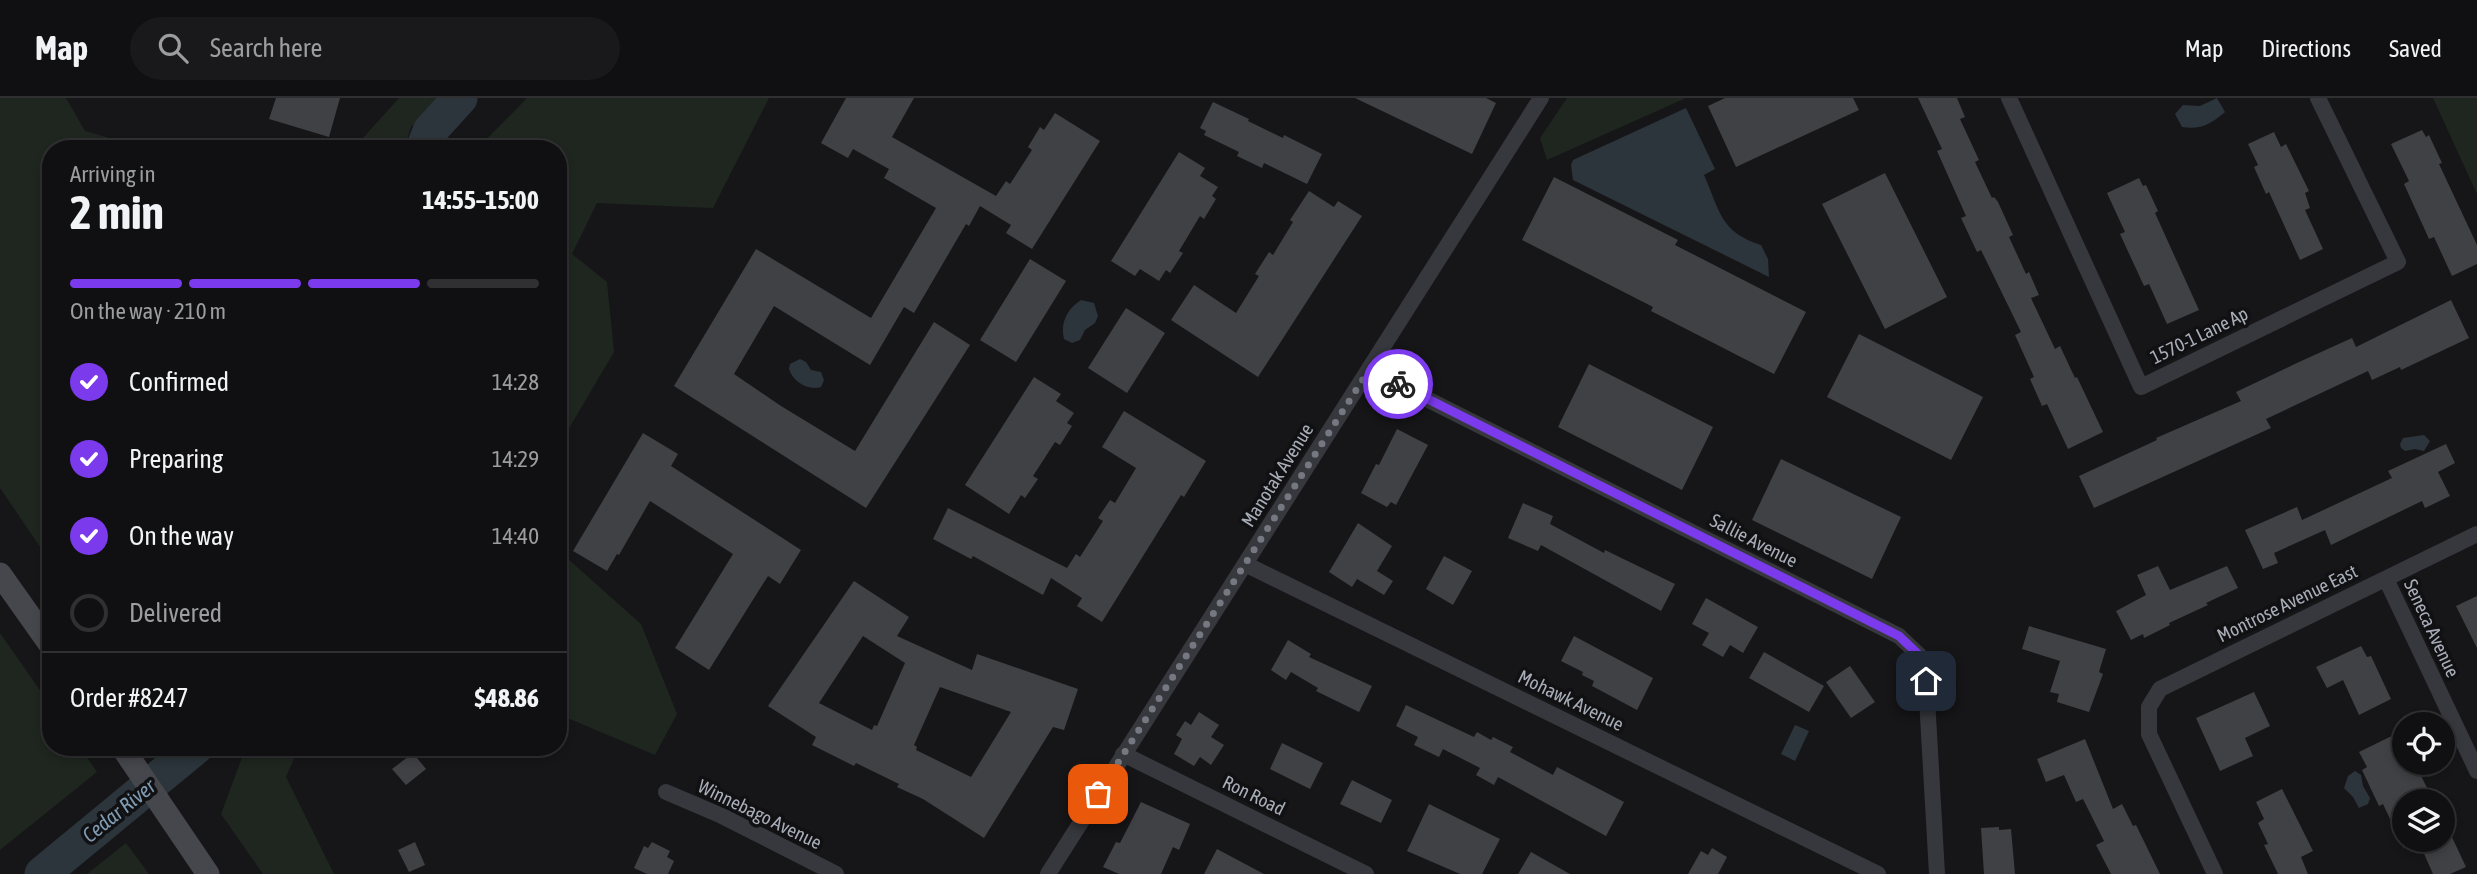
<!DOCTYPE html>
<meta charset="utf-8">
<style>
:root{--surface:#101012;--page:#19191b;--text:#f1f3f6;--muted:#9c9d9f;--line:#303032;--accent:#7c3aed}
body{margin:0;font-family:"Asap Condensed",sans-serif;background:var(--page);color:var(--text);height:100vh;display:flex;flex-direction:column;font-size:26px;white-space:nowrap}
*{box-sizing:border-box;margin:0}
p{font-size:23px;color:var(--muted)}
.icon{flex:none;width:38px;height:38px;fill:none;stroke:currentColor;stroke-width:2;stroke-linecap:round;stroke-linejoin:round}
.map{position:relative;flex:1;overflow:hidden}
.side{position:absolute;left:42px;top:42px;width:525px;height:616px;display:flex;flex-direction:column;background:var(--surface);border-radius:28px;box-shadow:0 4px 10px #0003,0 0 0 2px var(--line)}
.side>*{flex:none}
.buttons{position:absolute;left:2392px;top:614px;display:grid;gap:14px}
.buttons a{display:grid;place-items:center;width:63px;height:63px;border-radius:50%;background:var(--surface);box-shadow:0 4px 10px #0003,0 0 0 2px var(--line);font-size:35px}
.pin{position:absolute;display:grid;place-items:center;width:60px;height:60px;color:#fff;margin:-30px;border-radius:14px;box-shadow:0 4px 10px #0006}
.courier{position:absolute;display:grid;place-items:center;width:70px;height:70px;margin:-35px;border:5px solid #7c3aed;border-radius:50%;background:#fff;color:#222;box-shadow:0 2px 9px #0007}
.headline em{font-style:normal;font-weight:700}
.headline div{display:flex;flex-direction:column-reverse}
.headline{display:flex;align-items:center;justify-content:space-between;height:119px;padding:0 28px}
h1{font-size:46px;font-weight:700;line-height:52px}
.bar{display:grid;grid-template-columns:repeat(4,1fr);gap:10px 7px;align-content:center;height:84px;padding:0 28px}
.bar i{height:9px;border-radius:5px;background:var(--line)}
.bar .current{background:var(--accent)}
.bar p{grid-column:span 4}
.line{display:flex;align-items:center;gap:18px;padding:0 28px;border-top:2px solid var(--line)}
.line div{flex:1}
ol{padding:0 28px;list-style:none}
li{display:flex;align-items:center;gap:21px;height:77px}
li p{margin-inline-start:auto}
li .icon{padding:7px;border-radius:50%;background:var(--accent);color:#fff;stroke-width:4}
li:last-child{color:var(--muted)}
li i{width:38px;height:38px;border:4px solid var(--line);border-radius:50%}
header{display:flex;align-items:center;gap:42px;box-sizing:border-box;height:98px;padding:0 35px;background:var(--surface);border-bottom:2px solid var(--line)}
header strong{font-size:33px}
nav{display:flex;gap:38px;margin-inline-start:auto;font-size:24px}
.search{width:490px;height:63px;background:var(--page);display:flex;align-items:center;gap:18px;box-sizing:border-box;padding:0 24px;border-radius:38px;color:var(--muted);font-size:26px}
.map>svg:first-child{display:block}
.green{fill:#1e261f}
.water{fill:#2c353c}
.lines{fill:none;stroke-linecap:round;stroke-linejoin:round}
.river{stroke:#2c353c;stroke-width:35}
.building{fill:#404145;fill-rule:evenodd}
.minor{stroke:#37383d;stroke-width:16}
.secondary{stroke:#45474d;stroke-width:23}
.done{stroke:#757880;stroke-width:7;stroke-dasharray:0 12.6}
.route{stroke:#7c3aed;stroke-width:9}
.labels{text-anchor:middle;stroke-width:7;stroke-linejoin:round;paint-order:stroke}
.street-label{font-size:19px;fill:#a8adb8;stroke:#111113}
.water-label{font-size:21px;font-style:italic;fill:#7f9bb3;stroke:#111113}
</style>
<header>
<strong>Map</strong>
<div class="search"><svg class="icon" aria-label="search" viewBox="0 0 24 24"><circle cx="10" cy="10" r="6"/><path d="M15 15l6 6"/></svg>Search here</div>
<nav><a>Map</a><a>Directions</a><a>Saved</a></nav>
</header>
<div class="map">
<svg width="2477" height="776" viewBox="0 0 2477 776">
<rect width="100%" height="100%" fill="#161618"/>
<path class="green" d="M0,0h66l19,33 63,18h-97v414l-51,-75z
M399,0h41l-29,29 -7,22h-51z
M527,0h242l-56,110 -116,-5 -25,51 35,28 7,70 -56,95v-298h-81z
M1567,0h119l-139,62 -7,-22z
M2433,0h44v96z
M558,452l83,74 36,90 -22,41 -97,-41z
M0,535l51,73v41h29l17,25 -97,78z
M246,649h53l-13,30 48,97h-71l-42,-60z
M126,745l23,31h-62z"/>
<path class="water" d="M2217,0l8,14c-14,12 -24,18 -43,15l-7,-13 8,-9 17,1z
M1686,10l29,61 -11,6c16,36 16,57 57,70l7,14 1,18 -196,-97 -2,-15 2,-5z
M1081,202l13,3 4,13 -3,7 -10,7 -5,10 -8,3 -8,-4c-4,-16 3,-30 17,-39z
M800,261l6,3 5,8 10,2 3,8 -3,7c-13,4 -28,-5 -32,-18l1,-5z
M2424,337l6,6 -6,10 -9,-2 -10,2 -4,-3 -1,-4 3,-6z
M1795,627l14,6 -14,30 -14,-7z
M2355,673l6,4 2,11 7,12 -2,6 -9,4 -6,-11 -9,-9 4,-12z"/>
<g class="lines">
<path class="river" d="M423,51l7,-18 30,-33
M42,776l154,-127"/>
</g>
<path class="building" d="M276,0h64l-11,39 -60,-18z
M846,0h68l-22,39 104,59 10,-15 4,3 22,-34 -4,-3 12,-20 4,3 11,-17 45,28 -68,108 -26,-16 5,-8 -31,-19 -11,20 -3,-2 -52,89 -10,-6 -34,58 -96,-59 -40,68 47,32 74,45 79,-129 36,23 -104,163 -192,-122 82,-137 115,69 65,-110 -52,-30 5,-9 -36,-20 -5,9 -27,-15z
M1355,0h131l10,5 -24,51z
M1725,0h128l6,12 -123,57 -28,-61z
M1918,0h39l8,19 -5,2 19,41 -4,2 17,36 2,-1 4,5 15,33 -4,2 17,37 3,-2 10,23 -8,3 24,51 5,-3 15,32 2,-1 26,55 -35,17 -21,-45 -5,2 -12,-27 4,-2 -19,-42 6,-3 -40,-82 -4,2 -16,-34 5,-2 -29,-65 5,-2z
M1213,4l36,17 -1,2 35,17 1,-3 38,19 -15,30 -43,-21 -2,5 -25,-12 2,-4 -35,-17 2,-4 -6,-3z
M2422,32l4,7 3,-2 13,28 -3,1 38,81v19l-25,12 -18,-39 -5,2 -25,-55 5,-3 -18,-37z
M2274,34l7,15 5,-3 23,47 -4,2 5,15 -5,2 18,39 -23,11 -31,-68 -3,2 -12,-27 4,-2 -10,-21z
M1179,54l26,16 -5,8 18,11 -6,9 4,3 -12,20 -4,-3 -21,35 4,2 -13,20 -4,-3 -7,11 -19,-12 -5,7 -24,-15z
M1885,75l62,124 -62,32 -63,-125z
M1554,79l124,63 -3,5 131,67 -32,62 -123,-63 2,-4 -131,-67z
M2139,80l4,8 3,-1 12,26 -3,2 44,97 -32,14 -18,-40 -5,2 -24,-52 5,-2 -18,-39z
M1309,93l25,16 4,-6 24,15 -104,161 -87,-57 23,-35 42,28 23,-37 -4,-2 14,-22 4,3 20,-33 -3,-2z
M1030,161l36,22 -50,81 -36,-22z
M2451,202l18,38 -68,32 -1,-3 -28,13 -4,-9 -102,48 5,9 -177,80 -15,-32 78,-36 -1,-2 85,-37 -5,-9 63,-30 53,-24 4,9z
M1126,210l39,25 -38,60 -39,-25z
M1859,236l124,63 -32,63 -124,-63z
M1589,266l124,63 -31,63 -124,-63z
M1034,279l27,17 -5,7 18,12 -7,10 5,3 -12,19 -5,-3 -22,34 5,3 -13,19 -4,-3 -12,19 -44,-29z
M1124,313l82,50 -22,36 -3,-2 -79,127 -25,-16 5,-8 -31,-20 -8,17 -70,-39 -2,3 -38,-20 15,-31 119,60 9,-14 4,3 23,-36 -5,-3 12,-18 5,3 21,-35 -34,-21z
M1397,331l31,16 -32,60 -5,-3 -4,5 -26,-14 15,-29 3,1z
M643,335l35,21 -7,12 130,84 -21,34 -12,-8 -59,94 -34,-22 58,-94 -83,-53 -31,54 -2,-1 -10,17 -34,-20z
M2446,346l9,19 -17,9 12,24 -25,12 -3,-7 -91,44 -6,-15 -51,23 4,10 -15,6 -18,-39 52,-23 5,13 90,-42 -4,-7z
M1781,361l120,58 -29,62 -120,-59z
M1523,405l30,13 -3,8 54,29 1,-3 70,34 -14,27 -120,-66 -3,6 -30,-13z
M1358,425l34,23 -15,25 16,10 -9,14 -27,-16 -5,8 -23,-15z
M1444,458l28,15 -19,34 -27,-16z
M2158,468l12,24 57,-24 11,22 -32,15 2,2 -39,18 1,2 -26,13 -1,-4 -12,6 -15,-29 30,-16 -9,-20z
M854,483l55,36 -12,19 75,34 5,-16 101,35 -14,41 -11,-3 -69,111 -61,-39 -26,-12 2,-3 -43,-21 -2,3 -42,-21 4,-8 -48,-31zM863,538l42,27 -28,63 -3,-1 -2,5 -53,-27zM940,589l71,25 -40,65 -55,-27 1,-3 -3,-2z
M2477,498v52l-21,-42z
M1706,500l52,29 -15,26 -13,-8 -7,12 -21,-12 7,-12 -17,-9z
M2029,528l77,23 -7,23 4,2 -14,38 -32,-10 2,-8 -9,-2 10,-31 -38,-12z
M1574,538l79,42 -16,32 -45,-24 2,-5 -12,-6 1,-3 -22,-11z
M1288,542l23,14 -2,3 63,29 -13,26 -43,-21 2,-3 -27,-16 -5,8 -15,-10z
M2361,548l6,11 4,-1 20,43 -32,16 -16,-35 -16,8 -11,-21z
M1764,554l60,34 -15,26 -60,-34z
M1850,568l25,36 -24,16 -25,-36z
M2254,594l16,34 -25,12 8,18 -33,15 -24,-53z
M1406,607l68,32 3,-5 14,8 2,-3 20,10 -3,5 43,23 4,-8 67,35 -18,34 -108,-59 -4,8 -18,-10 4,-7 -37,-19 -4,8 -25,-12 4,-8 -22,-11z
M1199,614l20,13 -8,12 13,8 -13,20 -11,-8 -6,9 -20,-12 8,-15 -6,-4 9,-14 6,4z
M2404,632v41l12,-6 12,25 -24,11v48l-21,-45 -4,2 -17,-36 5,-3 -8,-15z
M2085,641l28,70 9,-5 11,22 3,-1 24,49h-49l-15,-29 8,-4 -21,-42 -7,3 -12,-27 -18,7 -9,-23z
M1282,645l41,20 -13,26 -40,-20z
M413,655l13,16 -20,16 -14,-16z
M1352,682l40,20 -11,23 -41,-19z
M2282,691l31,62 -12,6 7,17h-30l-14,-29 4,-1 -10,-21 6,-4 -8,-17z
M1141,704l49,22 -11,26 -6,-3 -12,27h-42l-16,-7 13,-25 4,1z
M1429,706l71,35 -18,35h-22l-53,-23z
M2443,720l23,49 -16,7h-17l-15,-34h25z
M1999,729v3l12,-1 4,45h-31l-3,-46z
M415,744l10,23 -16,7 -11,-22z
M652,744l18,9 -3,6 7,4 -6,13h-21l-13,-6 10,-22 4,2z
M1712,750l15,9 -9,17h-30l13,-23 7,4z
M1217,751l47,25h-60z
M1531,754l39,22h-52z"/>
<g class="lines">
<path class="minor" d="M2009,0l132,289 257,-125 -80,-164
M1369,272l530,266 20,19 7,26 11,193
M1245,466l633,310
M2386,481l91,192
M1123,656l243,120
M666,694l56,24 114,58
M1048,776l493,-776
M2215,776l-66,-140v-27l11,-18 317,-155"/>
<path class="secondary" d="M0,476l51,72
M122,649l86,127"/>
</g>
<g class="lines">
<path class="done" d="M1098,696l271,-424 29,14"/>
<path class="route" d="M1398,286l501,252 20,19 7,26"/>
</g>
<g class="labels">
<g class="street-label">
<text transform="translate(2199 237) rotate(-26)" y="7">1570-1 Lane Ap</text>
<text transform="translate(1277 377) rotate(-58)" y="7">Manotak Avenue</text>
<text transform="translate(1754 442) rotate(27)" y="7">Sallie Avenue</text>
<text transform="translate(2287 505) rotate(-26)" y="7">Montrose Avenue East</text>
<text transform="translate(2432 530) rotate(65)" y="7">Seneca Avenue</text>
<text transform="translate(1571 602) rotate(26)" y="7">Mohawk Avenue</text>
<text transform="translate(1254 697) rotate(26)" y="7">Ron Road</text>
<text transform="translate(760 716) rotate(26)" y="7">Winnebago Avenue</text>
</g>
<g class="water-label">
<text transform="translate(119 713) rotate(-39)" y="7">Cedar River</text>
</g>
</g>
</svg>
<div class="buttons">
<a><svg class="icon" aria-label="locate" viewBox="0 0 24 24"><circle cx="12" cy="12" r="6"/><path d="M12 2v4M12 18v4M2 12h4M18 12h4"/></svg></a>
<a><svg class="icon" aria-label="layers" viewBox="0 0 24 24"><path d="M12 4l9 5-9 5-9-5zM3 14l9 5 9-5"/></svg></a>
</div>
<div class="pin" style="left:1098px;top:696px;background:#ea580c"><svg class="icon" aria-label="bag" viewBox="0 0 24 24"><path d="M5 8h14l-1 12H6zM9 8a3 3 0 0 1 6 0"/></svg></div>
<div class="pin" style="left:1926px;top:583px;background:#1f2937"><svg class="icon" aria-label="home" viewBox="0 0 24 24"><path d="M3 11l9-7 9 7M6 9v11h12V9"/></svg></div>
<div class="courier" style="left:1398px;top:286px"><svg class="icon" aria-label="bike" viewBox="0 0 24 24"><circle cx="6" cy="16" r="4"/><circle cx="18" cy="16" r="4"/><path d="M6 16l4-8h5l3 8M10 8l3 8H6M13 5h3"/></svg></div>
<section class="side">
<div class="headline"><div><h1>2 min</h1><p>Arriving in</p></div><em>14:55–15:00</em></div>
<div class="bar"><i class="current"></i><i class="current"></i><i class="current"></i><i></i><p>On the way · 210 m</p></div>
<ol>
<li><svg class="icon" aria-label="check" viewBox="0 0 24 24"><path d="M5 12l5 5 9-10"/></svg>Confirmed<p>14:28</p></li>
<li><svg class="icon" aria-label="check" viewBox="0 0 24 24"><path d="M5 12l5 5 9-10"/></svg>Preparing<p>14:29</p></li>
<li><svg class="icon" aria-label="check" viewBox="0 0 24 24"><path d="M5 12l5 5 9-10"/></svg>On the way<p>14:40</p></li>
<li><i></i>Delivered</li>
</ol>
<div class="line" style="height:91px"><div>Order #8247</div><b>$48.86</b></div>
</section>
</div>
